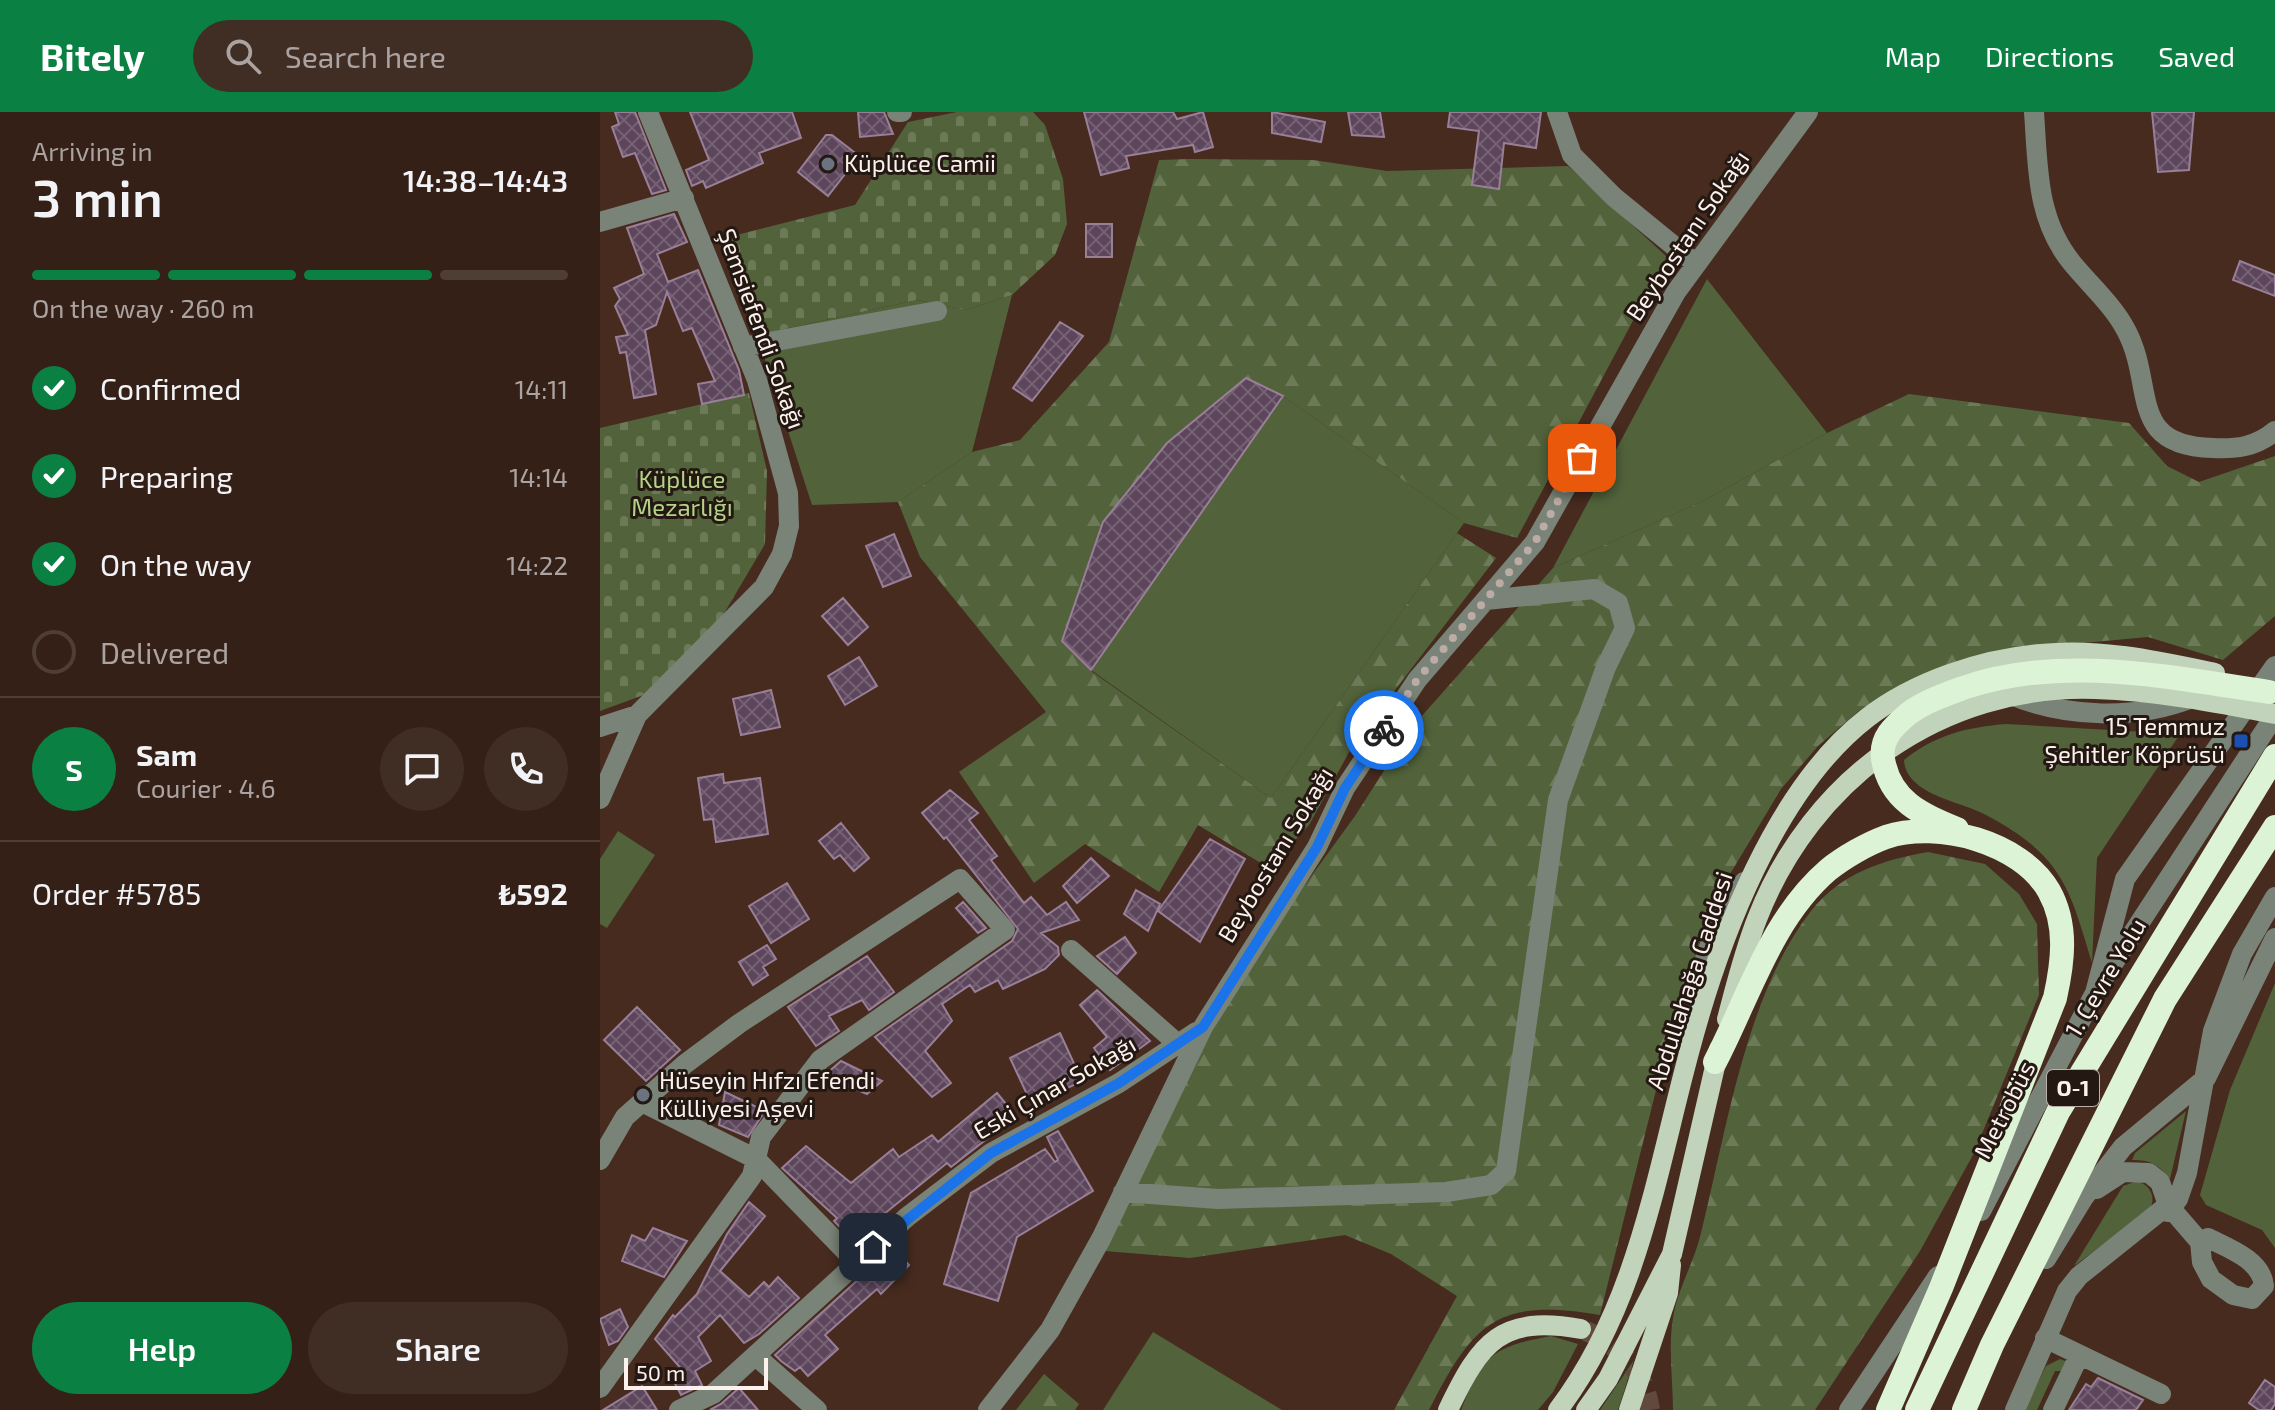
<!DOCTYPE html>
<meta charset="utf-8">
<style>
:root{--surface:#352017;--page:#402d24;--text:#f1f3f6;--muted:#aaa3a1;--line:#4f3e36;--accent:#0b8043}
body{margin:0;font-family:"Exo 2",sans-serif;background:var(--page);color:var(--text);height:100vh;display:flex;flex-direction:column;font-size:30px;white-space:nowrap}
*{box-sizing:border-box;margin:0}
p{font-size:26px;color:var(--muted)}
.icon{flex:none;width:44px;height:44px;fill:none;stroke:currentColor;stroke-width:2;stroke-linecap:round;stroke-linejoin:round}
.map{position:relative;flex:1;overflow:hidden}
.drawer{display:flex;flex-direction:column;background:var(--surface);width:600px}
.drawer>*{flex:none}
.scale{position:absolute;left:24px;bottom:20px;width:144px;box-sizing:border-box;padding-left:8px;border:4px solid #fdf1ed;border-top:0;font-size:22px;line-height:28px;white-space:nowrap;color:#fdf1ed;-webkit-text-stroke:6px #241812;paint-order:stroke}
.pin{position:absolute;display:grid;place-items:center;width:68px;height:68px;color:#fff;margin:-34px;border-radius:16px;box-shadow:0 4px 12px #0006}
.courier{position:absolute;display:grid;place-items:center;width:80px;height:80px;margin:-40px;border:6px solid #1a73e8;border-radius:50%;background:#fff;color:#222;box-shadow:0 2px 10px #0007}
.head em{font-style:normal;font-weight:600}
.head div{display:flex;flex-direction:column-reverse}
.head{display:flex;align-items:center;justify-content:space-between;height:136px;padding:0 32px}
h1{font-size:52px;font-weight:600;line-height:60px}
.bar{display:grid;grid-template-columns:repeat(4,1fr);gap:12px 8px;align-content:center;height:96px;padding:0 32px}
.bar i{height:10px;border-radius:6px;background:var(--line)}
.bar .active{background:var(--accent)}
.bar p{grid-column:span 4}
.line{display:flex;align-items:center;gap:20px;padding:0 32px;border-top:2px solid var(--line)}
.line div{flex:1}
.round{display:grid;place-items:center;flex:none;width:84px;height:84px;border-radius:42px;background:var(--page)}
ol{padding:0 32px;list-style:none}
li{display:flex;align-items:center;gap:24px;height:88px}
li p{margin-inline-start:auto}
li .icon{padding:8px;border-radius:50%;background:var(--accent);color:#fff;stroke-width:4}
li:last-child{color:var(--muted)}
li i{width:44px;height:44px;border:4px solid var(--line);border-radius:50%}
.primary-button{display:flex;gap:16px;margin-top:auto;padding:16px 32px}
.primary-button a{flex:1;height:92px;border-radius:48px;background:var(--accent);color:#fff;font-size:32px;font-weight:600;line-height:92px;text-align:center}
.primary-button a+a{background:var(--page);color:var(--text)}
header{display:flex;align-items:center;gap:48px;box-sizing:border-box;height:112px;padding:0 40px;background:var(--accent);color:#fff}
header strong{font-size:38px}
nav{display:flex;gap:44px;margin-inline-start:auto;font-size:28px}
.search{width:560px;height:72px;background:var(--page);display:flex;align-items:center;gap:20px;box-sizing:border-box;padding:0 28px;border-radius:44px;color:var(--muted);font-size:30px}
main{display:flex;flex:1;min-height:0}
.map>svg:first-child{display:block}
.green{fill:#52633b}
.forest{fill:url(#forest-firs)}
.cemetery{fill:url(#cemetery-stones)}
.building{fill:url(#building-cross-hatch);stroke:#997f98;stroke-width:2}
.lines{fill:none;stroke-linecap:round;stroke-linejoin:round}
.major-tunnel{stroke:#62493e;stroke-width:20;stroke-dasharray:20 10;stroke-linecap:butt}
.minor{stroke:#7a8377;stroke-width:20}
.major{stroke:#c1d3ba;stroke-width:20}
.highway{stroke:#ddf3d5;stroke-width:24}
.done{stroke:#bdaca5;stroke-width:8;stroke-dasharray:0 14.4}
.route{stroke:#1a73e8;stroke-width:10}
.worship-dot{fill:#6b7280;stroke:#241812;stroke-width:3}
.transit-dot{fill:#1a4fb4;stroke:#241812;stroke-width:3}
.labels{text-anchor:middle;stroke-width:6;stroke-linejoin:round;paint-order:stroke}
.shield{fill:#241812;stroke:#bcb0ab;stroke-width:2}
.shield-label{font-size:22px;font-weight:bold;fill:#fdf1ed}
.poi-label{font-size:24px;fill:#fdf1ed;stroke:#241812;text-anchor:start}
.street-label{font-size:24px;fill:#fdf1ed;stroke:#241812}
.park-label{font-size:24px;fill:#b3d388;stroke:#241812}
</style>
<header>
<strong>Bitely</strong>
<div class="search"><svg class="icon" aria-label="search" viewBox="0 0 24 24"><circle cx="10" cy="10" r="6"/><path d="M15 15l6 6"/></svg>Search here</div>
<nav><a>Map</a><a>Directions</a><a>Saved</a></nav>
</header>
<main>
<section class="drawer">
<div class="head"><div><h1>3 min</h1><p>Arriving in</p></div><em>14:38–14:43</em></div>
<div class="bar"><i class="active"></i><i class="active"></i><i class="active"></i><i></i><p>On the way · 260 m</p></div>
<ol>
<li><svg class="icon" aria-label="check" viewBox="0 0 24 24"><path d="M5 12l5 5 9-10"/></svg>Confirmed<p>14:11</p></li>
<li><svg class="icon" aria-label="check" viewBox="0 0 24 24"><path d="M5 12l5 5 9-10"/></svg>Preparing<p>14:14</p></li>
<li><svg class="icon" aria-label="check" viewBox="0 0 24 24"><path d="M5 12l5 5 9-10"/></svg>On the way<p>14:22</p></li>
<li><i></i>Delivered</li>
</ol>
<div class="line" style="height:144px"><b class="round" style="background:var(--accent);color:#fff">S</b><div><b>Sam</b><p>Courier · 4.6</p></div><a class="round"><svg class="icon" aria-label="chat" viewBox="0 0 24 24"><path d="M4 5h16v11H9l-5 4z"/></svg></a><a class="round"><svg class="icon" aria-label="phone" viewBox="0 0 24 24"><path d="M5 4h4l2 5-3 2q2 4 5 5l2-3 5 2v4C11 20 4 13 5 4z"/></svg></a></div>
<div class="line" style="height:104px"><div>Order #5785</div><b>₺592</b></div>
<div class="primary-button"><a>Help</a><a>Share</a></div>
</section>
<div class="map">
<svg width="1675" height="1298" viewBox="0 0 1675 1298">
<defs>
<pattern id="forest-firs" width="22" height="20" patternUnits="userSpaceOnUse" patternTransform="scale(2)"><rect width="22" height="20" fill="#52633b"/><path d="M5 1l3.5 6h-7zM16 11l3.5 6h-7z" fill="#6c7a58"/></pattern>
<pattern id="cemetery-stones" width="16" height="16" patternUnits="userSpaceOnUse" patternTransform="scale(2)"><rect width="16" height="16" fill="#52633b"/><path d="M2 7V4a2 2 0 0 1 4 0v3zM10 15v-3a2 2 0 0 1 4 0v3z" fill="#6c7a58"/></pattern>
<pattern id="building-cross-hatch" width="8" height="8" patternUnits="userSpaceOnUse" patternTransform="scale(2)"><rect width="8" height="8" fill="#5d465c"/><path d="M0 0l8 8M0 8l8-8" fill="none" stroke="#756174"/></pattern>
</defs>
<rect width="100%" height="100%" fill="#472b1f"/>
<path class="green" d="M1107,167l120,154 -124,68 -150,67z
M412,183l-40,157 -74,50 -86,3 -55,-170 160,-35 49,10z
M683,284l181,127 -193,275 -180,-128z
M1406,612l138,8 32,-5 4,7 -83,124 -5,105c-23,-78 -31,-108 -106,-148 -25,-14 -80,-20 -82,-55 30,-25 64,-33 102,-36z
M18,719l37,24 -48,73 -7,-4v-65z
M1675,871v265l-13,-18 -56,-25 -6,-10 30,-105z
M1586,999l-16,68c-12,-15 -19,-19 -38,-19l3,-7z
M1537,1069c15,5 20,18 11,31l-74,54 49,-80z
M553,1220l129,78h-179z
M951,1224l27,8 -25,48 -15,18h-77c22,-55 31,-63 90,-74z
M1460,1247l11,4 -6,8h-10l-18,39h-13l22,-44z
M1034,1248l-16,50h-18z"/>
<path class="forest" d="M589,47l124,1 74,11 181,-5 99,91 -150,281 -53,-15 -181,-127 -37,-18 -79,65 -105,198 29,30 180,127 186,-265 39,25 -143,187 -44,80 -40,43 -71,-43 -39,67 -74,-48 -51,39 -75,-111 87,-60 -126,-155 -22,-55 74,-50 48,-12 89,-98 50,-182z
M1309,282l220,29 38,43 32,16 76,-26v160l-52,44 -75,-23 -109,10 -120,32 -59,31 -42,36 -37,43 -69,115 -39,118 -73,293c-102,-17 -126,6 -171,95h-35l63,-114 -66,-42 -46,-19 -155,23 -85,-7 125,-263 125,-172 57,-89 141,-159 150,-67 124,-68z
M1328,740l57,12 34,30 18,30 2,71 -65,158 -54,98 -105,159h-142c0,-29 -5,-63 0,-92 4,-27 20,-54 27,-81 26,-102 45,-242 111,-326 30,-38 72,-51 117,-59z
M444,1262l35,30 -4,6h-59z"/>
<path class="cemetery" d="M357,0h76l12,13 18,54 4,45 -12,31 -43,40 -46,15 -49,-10 -160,35 -32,-97 130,-33 53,-83z
M149,281l18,78 -2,73 -49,83 -67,66 -49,18v-283z"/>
<path class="building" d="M15,0h20l31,78 -14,4 -17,-41 -12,4 -11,-30 7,-3z
M90,0h102l9,26 -42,15 4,10 -57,25 -3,-7 -11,5 -6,-16 23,-10z
M258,0h26l9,22 -33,3z
M484,0h89l4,7 26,-7 10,35 -18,5 -2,-7 -67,11 3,12 -28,7z
M672,0l53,10 -4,20 -49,-9z
M748,0h32l4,25 -32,-2z
M850,0h91l-5,36 -32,-5 -5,46 -27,-4 7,-54 -31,-4z
M1552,0h42l-5,58 -31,2z
M226,23h6l27,21 -31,40 -30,-24z
M74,102l13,28 -30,12 11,28 30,-12 41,100 5,25 -42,9 -4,-20 17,-3 -23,-53 -9,3 -16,-39 -11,33 -11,5 11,64 -22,4 -8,-46 -6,1 -4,-16 12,-2 -13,-29 5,-7 -6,-11 30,-14 -17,-46z
M486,112h26v33h-26z
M1640,149l35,14v21l-42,-16z
M460,210l23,14 -51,65 -19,-13z
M646,266l37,18 -192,274 -29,-29 41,-119 64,-79z
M294,422l17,42 -28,11 -17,-41z
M243,486l25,29 -20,18 -26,-29z
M259,545l18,29 -32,19 -17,-29z
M171,578l9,37 -39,8 -8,-36z
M123,662l1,9 36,-5 8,56 -52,8 -3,-23 -9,1 -6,-42z
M350,678l28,23 -9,7 28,36 -6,4 33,43 7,-6 16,18 19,-13 13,18 -38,13 17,14 1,8 -14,14 -42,20 -5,-9 -23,12 -5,-7 -28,19 10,17 -27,30 26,32 -19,14 -57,-60 137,-96 6,-12 -72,-92 -2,2 -22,-26z
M241,711l28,35 -15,13 -14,-16 -6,4 -15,-18z
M610,727l35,20 -45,83 -42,-31z
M491,746l18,18 -32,27 -14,-17z
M187,771l22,36 -38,24 -22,-37z
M536,778l24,14 -12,27 -24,-17z
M363,790l23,26 -8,5 -22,-25z
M525,825l11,16 -19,21 -20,-18z
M167,833l9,14 -13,8 5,8 -15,10 -14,-23z
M267,844l27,36 -25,18 -7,-10 -33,16 10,15 -23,15 -28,-39z
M497,878l53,51 -40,29 -16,-22 13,-11 -27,-32z
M37,895l43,43 -34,31 -42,-41z
M460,921l22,48 -50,24 -22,-47z
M241,949l41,20 -15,13 -43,-18z
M125,980l40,19 -17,26 -29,-12z
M397,981l19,23 -65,51 -4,-4 -95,77 -18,-19 3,-3 -55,-50 24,-22 45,37 42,-34 6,8 33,-22 6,7z
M458,1019l35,60 -76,46 -19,64 -54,-17 27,-91 74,-44 10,13 3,-2 -11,-23z
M149,1090l16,14 -45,55 29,26 15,-15 5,5 9,-10 21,21 -40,36 -15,9 -24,-28 -22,22 13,24 -16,10 7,14 -21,10 -9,-17 12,-6 -29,-33 18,-24 2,2 22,-23 30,-60z
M53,1116l34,13 -23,36 -42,-16 10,-26 13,6z
M293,1136l16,17 -28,29 -4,-5 -52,46 13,14 -30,27 -8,-9 -5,4 -14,-10 -6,-6z
M20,1197l8,18 -10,14 -9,4 -9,-26z
M1498,1266l45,22 -7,10h-67l17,-26 5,3z
M1665,1268l10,7v17l-4,6h-12l-10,-7z
M42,1274l15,24h-54z
M139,1276l19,22h-48l11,-6z"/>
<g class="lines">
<path class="major-tunnel" d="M986,1219c36,16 58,39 64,79"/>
<path class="minor" d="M297,0h5
M957,0l15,43 42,42 82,67
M1434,0c4,55 2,107 38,151 18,22 41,42 54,67 30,56 0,116 87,118 24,1 43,-1 62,-17
M0,110l84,-24
M143,235l194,-36
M1411,583c55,23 126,25 181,3
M0,615l37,-12 127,-128 18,-33 7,-28 -1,-33 -31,-113 -109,-268
M0,687l37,-84
M471,838l108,95
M1505,864l170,-261
M1091,918c3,-52 22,-106 53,-148
M42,990l114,57 100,103
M0,1048l25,-43 60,-53 55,-41 220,-144 45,51 -185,130 -59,77 -9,39 -152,212
M523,1080l95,7 228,-7 45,-7 15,-14 52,-371 48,-133 19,-39 -7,-25 -24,-14 -108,11
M1568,1093l32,37 2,20 9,17 22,16 19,4 12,-13c-2,-26 -36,-38 -56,-48l-8,4
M1381,1099l114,-218 30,-114 150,-213
M1568,1100l10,-13 9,-26 26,-142 29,-77 33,-57
M1446,1147l38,-62 39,-50 83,-69 69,-140
M1445,1226l116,56
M157,1245l60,53
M79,1298l34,-16 194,-177 84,-64 128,-70 77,-51
M388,1298l62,-80 51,-91 102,-212 114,-180 28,-59 72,-108 118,-138 141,-250 132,-180
M1249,1298l89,-134
M1415,1298l52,-119 12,-15 89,-71 -8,-23 -11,-9 -26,-1 -26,17
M1453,1298l26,-54"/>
<path class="major" d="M1127,907c9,-34 17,-67 30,-100 54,-140 184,-235 338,-230 61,2 120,13 180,25
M848,1298c33,-69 53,-95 133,-81
M958,1298c80,-106 98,-236 132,-361 29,-109 85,-260 177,-331 48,-37 115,-59 174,-64 59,-6 117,7 174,19
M986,1298l22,-31 64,-125 47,-205
M1029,1298l39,-117 3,-28"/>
<path class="highway" d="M1357,717c-36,-15 -67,-28 -74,-70 -3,-21 11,-33 25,-45 16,-12 36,-19 55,-26 99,-34 204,-11 306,4
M1115,950c34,-65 56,-143 113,-192 16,-13 39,-26 58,-33 52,-17 135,5 163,54 19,34 14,71 6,107l-114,290 -53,122
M1317,1298l141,-298 217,-356
M1364,1298l28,-65 173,-346 110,-172"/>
</g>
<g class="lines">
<path class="done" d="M784,618l33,-50 118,-138 47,-84"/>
<path class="route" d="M273,1135l118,-94 128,-70 84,-56 114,-180 28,-59 39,-58"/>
</g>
<g class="worship-dot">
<circle cx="228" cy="52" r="8"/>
<circle cx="43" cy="983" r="8"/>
</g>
<rect class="transit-dot" x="1633" y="621" width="16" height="16" rx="4"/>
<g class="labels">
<rect class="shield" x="1447" y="958" width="52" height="36" rx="6"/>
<g class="shield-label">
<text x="1473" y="984">O-1</text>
</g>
<g class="poi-label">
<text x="244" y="60">Küplüce Camii</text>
<text x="1625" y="623" text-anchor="end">15 Temmuz<tspan x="1625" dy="28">Şehitler Köprüsü</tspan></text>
<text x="59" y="977">Hüseyin Hıfzı Efendi<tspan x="59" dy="28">Külliyesi Aşevi</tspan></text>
</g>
<g class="street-label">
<text transform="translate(1088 124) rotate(-56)" y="8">Beybostanı Sokağı</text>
<text transform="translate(161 217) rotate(70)" y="8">Şemsiefendi Sokağı</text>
<text transform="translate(676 743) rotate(-59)" y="8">Beybostanı Sokağı</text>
<text transform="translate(1506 866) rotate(-59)" y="8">1. Çevre Yolu</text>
<text transform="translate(1090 869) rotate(-72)" y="8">Abdullahağa Caddesi</text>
<text transform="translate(455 976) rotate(-30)" y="8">Eski Çınar Sokağı</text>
<text transform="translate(1405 998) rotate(-63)" y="8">Metrobüs</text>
</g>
<g class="park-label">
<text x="82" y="376">Küplüce<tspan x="82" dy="28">Mezarlığı</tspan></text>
</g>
</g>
</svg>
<div class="scale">50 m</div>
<div class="pin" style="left:982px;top:346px;background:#ea580c"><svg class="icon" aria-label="bag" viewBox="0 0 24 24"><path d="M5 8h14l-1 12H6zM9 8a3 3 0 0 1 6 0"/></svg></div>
<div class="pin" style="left:273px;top:1135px;background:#1f2937"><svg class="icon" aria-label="home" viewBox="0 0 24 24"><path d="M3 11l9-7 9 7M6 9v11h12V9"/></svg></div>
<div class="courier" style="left:784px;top:618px"><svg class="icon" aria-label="bike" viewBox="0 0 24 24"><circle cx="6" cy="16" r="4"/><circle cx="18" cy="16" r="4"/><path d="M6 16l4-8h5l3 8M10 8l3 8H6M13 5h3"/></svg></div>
</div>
</main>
